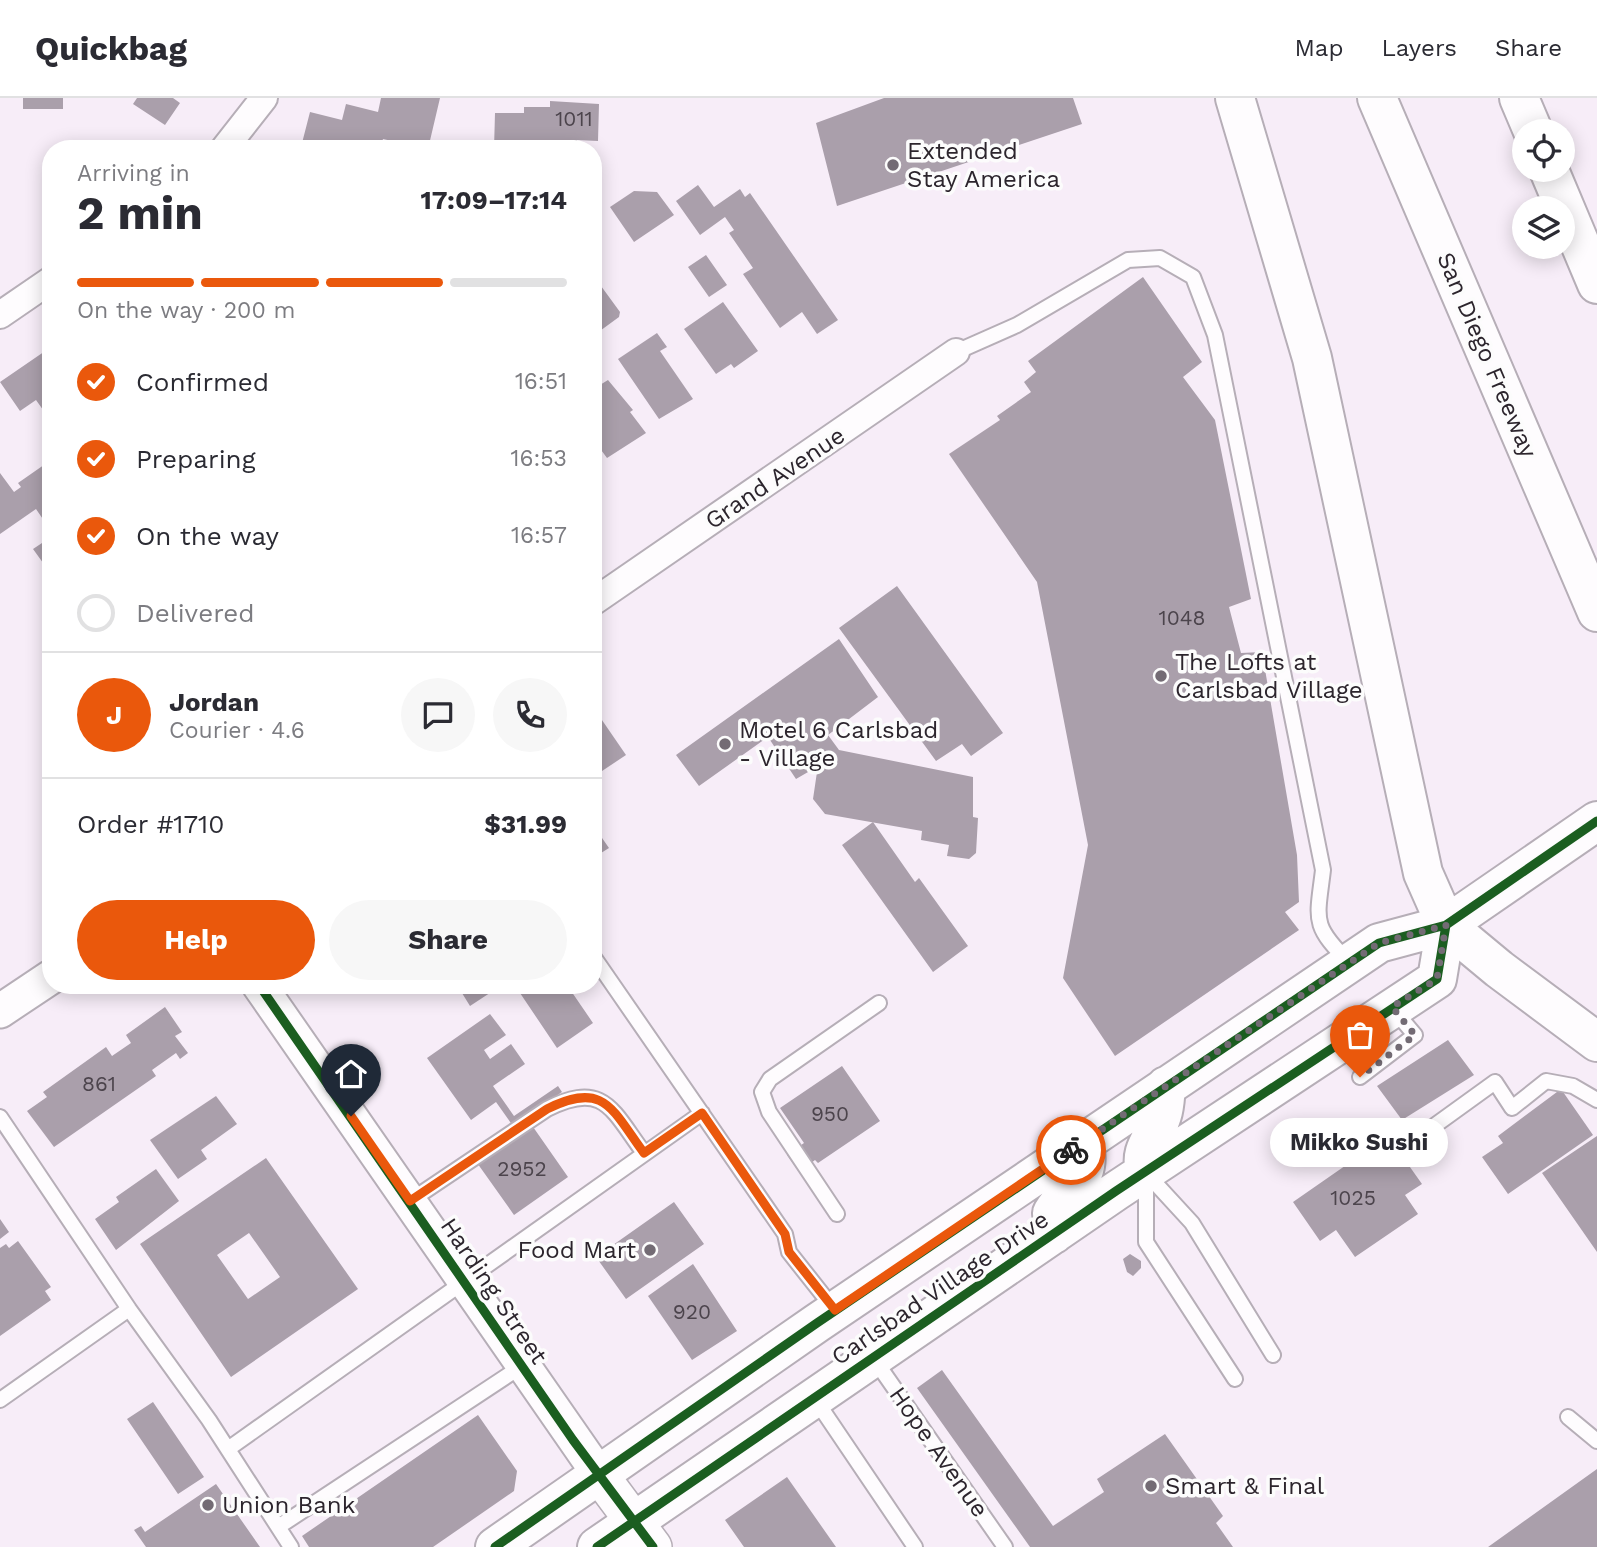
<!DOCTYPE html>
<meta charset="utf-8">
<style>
:root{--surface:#fff;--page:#f7f7f7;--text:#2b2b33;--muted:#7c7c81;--line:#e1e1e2;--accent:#ea580c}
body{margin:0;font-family:"Work Sans",sans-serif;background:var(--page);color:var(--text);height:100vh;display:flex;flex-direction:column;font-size:26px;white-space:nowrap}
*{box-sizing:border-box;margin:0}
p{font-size:23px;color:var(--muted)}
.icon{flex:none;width:38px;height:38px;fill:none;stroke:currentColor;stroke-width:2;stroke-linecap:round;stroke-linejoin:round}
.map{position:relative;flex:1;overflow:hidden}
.panel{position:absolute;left:42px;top:42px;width:560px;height:854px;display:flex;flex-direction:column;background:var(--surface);border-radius:28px;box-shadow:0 4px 18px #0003}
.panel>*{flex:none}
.tools{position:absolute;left:1512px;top:21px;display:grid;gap:14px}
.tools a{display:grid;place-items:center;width:63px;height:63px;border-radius:50%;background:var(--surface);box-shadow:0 4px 18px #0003;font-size:35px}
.pin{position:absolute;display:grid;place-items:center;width:60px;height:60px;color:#fff;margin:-72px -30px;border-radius:50% 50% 50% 0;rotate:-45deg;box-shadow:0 0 7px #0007}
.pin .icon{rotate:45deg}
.courier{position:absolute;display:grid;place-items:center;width:70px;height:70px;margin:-35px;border:5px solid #ea580c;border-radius:50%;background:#fff;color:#222;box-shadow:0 2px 9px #0007}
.bubble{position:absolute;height:49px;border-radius:24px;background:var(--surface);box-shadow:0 4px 18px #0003;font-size:23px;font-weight:700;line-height:49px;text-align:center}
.head em{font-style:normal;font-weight:700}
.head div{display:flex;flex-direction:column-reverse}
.head{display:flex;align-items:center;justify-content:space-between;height:119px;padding:0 35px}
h1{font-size:46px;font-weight:700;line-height:52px}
.bar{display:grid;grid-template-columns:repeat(4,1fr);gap:10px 7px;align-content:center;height:84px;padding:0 35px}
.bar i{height:9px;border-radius:5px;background:var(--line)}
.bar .on{background:var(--accent)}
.bar p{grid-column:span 4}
.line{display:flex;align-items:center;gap:18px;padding:0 35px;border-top:2px solid var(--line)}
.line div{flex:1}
.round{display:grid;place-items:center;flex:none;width:74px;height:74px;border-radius:37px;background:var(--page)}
ol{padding:0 35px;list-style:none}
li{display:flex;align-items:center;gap:21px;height:77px}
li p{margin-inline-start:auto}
li .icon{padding:7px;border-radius:50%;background:var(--accent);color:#fff;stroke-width:4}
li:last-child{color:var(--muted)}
li i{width:38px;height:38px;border:4px solid var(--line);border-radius:50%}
.action{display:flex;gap:14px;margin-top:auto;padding:14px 35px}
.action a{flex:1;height:80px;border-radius:42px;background:var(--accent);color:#fff;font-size:28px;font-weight:700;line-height:80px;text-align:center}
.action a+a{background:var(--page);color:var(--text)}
header{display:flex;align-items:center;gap:42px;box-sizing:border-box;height:98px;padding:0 35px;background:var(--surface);border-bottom:2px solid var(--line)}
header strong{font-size:33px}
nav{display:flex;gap:38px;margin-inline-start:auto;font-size:24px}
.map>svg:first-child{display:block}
.building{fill:#aa9fab;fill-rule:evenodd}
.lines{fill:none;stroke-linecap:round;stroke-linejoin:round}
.service-casing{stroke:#b6aeb7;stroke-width:18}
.minor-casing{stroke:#b6aeb7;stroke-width:30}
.tertiary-casing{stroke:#b6aeb7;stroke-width:37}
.secondary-casing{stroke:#b6aeb7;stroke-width:40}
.primary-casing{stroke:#b6aeb7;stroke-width:42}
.motorway-casing{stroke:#b6aeb7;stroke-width:42}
.service{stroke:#fefcfe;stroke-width:14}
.minor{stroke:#fefcfe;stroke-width:26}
.tertiary{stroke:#fefcfe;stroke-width:33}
.secondary{stroke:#fefcfe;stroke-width:37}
.primary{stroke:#fefcfe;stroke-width:38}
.motorway{stroke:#fefcfe;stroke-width:38}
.cycleway-casing{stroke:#fcfcfc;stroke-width:13}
.cycleway{stroke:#1b5e20;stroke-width:9}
.done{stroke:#736b74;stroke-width:7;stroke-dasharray:0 12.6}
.route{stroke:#ea580c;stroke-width:9}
.poi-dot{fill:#736b74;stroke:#fcfcfc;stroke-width:2.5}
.labels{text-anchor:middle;stroke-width:7;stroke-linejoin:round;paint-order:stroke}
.number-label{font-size:21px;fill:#4c444c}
.poi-label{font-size:24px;fill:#2c252d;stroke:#fcfcfc;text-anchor:start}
.street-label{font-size:24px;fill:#2c252d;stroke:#fcfcfc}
</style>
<header>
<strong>Quickbag</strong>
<nav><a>Map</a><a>Layers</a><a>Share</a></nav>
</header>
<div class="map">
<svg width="1597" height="1449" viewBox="0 0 1597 1449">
<rect width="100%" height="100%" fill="#f7edf8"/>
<path class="building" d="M23,0h40v11h-40z
M137,0h36l7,5 -15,22 -32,-21z
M381,0h59l-12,51 -45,-10 -3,10 -28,-6 -2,6 -49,-2 9,-35 32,8 4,-16 32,8z
M884,0h189l9,26 -245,82 -21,-83z
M550,3l49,3 -1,37 -21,-1v9h-83l1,-36h29v-6h26z
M698,87l16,22 26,-18 5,8 5,-4 88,127 -21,14 -15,-22 -22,16 -37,-54 10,-6 -24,-35 5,-3 -9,-13 -25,18 -24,-34z
M634,93l23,1 17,23 -40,27 -24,-35z
M706,157l21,30 -18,12 -21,-30z
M593,177l27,37 -1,5 -26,19z
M1143,179l59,85 -19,15 32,43 36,179 -22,8 12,46 21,-1 35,203 2,47 -14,10 14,18 -184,126 -52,-78 25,-133 -51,-263 -88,-128 51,-34 -3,-4 34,-24 -7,-10 12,-10 -8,-11z
M723,204l35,49 -24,17 -3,-4 -15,10 -32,-45z
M657,235l10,14 -7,4 33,48 -34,20 -41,-60z
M51,249v74l-15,-21 -16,11 -20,-29z
M608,282l25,30 -3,2 16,21 -39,25 -14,-19v-37l8,-6 -6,-8z
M51,362v71l-15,-22 -36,25v-61l14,19 7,-5 -3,-4z
M51,439v37l-18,-25z
M897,488l106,147 -32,23 -9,-12 -26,17 -97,-133z
M839,541l39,58 -50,38 11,15 134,27v40l5,1 -2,35 -7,6 -22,-3 2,-11 -28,-5 1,-9 -97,-17 -12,-15 4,-27 -2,-4 -19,11 -28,-42 -69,49 -23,-31z
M593,609l33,48 -33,22z
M873,724l42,60 4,-4 49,68 -35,26 -91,-127z
M593,727l16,23 -16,10z
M457,887h45l-32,21z
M532,887h35l26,38 -36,25 -37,-55z
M165,909l17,25 -7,4 13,17 -8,6 -4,-6 -24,17 4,6 -102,71 -27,-36 20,-14 -4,-5 63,-45 6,9 19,-13 -5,-8z
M490,916l16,21 -22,15 6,9 21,-15 14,20 -32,22 21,30 44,-30 4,6 -49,34 -17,-24 -25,18 -44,-62z
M1448,942l26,35 -72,45 -25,-34z
M842,968l38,55 -62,42 -3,-3 -16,12 -12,-17 17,-12 -24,-35z
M1561,991l32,46 -85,59 -26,-37 21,-14 -5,-7z
M216,998l21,28 -36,26 6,9 -29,20 -28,-39z
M531,1026l37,53 -54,38 -39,-55z
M1388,1038l34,48 -17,11 13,19 -63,43 -19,-27 -16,11 -27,-39z
M1597,1038v116l-55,-79z
M266,1060l92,131 -127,88 -91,-133zM249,1135l31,44 -32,22 -31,-44z
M156,1071l23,32 -63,49 -21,-31 24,-17 -3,-5z
M674,1104l30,42 -78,55 -30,-42z
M0,1121l9,13 -9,7z
M18,1143l33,46 -6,4 6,9 -51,36v-88l6,-4 3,4z
M1130,1156l11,7v7l-8,8 -6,-4 -4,-13z
M693,1166l44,67 -45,29 -44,-64z
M942,1272l111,156 51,-34 -7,-13 68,-45 58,82 -7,7 17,24h-203l-113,-159z
M153,1304l51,75 -26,17 -51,-75z
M478,1317l39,56 -3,20 -81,56h-124l-7,-11z
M1597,1371v78h-109z
M787,1379l49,70h-92l-19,-27z
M216,1386l44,63h-114l-12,-17 7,-4 4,6z"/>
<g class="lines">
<g class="service-casing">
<path id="service" d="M956,254l61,-27 111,-65 32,-2 33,19 22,58 108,535c-6,50 -12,55 26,92
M593,858l192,278 4,18 45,57
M1360,979l55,-42 -22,-26
M0,1019l129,192 80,111 82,127
M1405,1049l90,-65 17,26 34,-27 27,5 24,14
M1146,1075l46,50 81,132
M1146,1079v65l89,137
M410,1103l137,-92c57,-29 65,1 97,44
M837,1116l-68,-102 -7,-20 8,-13 109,-76
M874,1261l131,188
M815,1301l100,148
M0,1302l129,-91
M1568,1319l29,24
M228,1351l474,-336
M278,1429l244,-161"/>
</g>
<g class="minor-casing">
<path id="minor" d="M224,51l40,-51
M0,217l51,-35
M593,504l363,-250"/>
</g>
<g class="tertiary-casing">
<path id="tertiary" d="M259,887l339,488
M0,913l51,-34"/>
</g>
<g class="secondary-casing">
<path id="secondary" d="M598,1375l55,74"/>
</g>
<g class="primary-casing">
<path id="primary" d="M1146,1074c-9,-22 10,-36 16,-57 3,-9 3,-19 4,-29
M1054,1136l-2,-21c17,-28 42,-33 31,-71
M495,1449l322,-224 562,-380 67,-18 151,-104
M597,1449l519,-356 321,-212 9,-54"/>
</g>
<g class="motorway-casing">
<path id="motorway" d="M1235,0l77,260 111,515 23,52 53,44 98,73
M1377,0l220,514
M1519,0l14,33
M1549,72l48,114"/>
</g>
<use href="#service" class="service"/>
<use href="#minor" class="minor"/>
<use href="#tertiary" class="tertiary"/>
<use href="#secondary" class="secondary"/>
<use href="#primary" class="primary"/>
<use href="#motorway" class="motorway"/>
<g class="cycleway-casing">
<path id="cycleway" d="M259,887l314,455 80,107
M495,1449l322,-224 562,-380 67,-18 151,-104
M597,1449l519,-356 321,-212 9,-54"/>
</g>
<use href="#cycleway" class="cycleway"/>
</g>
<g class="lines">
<path class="done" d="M1071,1052l308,-207 67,-18 -9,54 -45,28 23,28 -55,42"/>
<path class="route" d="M351,1018l59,85 137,-92c58,-29 65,1 97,44l58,-40 83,121 4,18 46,58 236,-160"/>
</g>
<g class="poi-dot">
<circle cx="893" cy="67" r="7"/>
<circle cx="1161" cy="578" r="7"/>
<circle cx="725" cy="646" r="7"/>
<circle cx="650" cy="1152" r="7"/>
<circle cx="1151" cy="1388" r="7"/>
<circle cx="208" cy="1407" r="7"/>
</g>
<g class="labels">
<g class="number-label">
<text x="574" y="28">1011</text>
<text x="1182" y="527">1048</text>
<text x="99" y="993">861</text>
<text x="830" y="1023">950</text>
<text x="522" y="1078">2952</text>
<text x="1353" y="1107">1025</text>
<text x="692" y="1221">920</text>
</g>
<g class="poi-label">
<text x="907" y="61">Extended<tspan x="907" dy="28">Stay America</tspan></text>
<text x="1175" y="572">The Lofts at<tspan x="1175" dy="28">Carlsbad Village</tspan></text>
<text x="739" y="640">Motel 6 Carlsbad<tspan x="739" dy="28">- Village</tspan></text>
<text x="636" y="1160" text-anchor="end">Food Mart</text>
<text x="1165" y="1396">Smart &amp; Final</text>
<text x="222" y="1415">Union Bank</text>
</g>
<g class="street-label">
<text transform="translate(1487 257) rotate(67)" y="8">San Diego Freeway</text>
<text transform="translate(775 380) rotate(-34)" y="8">Grand Avenue</text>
<text transform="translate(940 1190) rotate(-34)" y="8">Carlsbad Village Drive</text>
<text transform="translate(494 1193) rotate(56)" y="8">Harding Street</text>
<text transform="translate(939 1354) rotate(55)" y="8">Hope Avenue</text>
</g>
</g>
</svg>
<div class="tools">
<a><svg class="icon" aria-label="locate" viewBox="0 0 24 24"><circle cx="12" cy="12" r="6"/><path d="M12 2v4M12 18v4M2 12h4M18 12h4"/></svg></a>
<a><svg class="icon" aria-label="layers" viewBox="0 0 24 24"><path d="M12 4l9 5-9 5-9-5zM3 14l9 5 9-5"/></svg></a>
</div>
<div class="pin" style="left:1360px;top:979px;background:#ea580c"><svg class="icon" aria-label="bag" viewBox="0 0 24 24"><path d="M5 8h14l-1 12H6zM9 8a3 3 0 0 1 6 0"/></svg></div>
<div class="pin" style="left:351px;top:1018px;background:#1f2937"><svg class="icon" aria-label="home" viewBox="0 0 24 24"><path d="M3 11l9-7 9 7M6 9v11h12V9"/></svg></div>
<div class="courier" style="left:1071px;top:1052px"><svg class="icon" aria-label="bike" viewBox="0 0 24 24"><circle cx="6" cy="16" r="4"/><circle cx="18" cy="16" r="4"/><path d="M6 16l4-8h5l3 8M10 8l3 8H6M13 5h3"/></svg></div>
<div class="bubble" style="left:1270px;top:1020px;width:178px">Mikko Sushi</div>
<section class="panel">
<div class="head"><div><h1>2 min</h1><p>Arriving in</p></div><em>17:09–17:14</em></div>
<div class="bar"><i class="on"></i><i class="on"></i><i class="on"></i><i></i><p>On the way · 200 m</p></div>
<ol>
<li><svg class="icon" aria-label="check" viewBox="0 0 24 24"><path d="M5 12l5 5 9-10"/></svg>Confirmed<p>16:51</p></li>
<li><svg class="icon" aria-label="check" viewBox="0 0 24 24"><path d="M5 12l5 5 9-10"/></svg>Preparing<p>16:53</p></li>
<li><svg class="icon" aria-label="check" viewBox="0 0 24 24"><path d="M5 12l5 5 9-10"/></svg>On the way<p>16:57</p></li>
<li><i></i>Delivered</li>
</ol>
<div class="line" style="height:126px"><b class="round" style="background:var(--accent);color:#fff">J</b><div><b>Jordan</b><p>Courier · 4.6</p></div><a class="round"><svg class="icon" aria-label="chat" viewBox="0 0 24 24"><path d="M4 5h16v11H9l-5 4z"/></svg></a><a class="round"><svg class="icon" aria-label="phone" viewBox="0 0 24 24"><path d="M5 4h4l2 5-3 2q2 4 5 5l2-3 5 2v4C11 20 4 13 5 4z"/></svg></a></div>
<div class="line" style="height:91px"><div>Order #1710</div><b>$31.99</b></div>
<div class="action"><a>Help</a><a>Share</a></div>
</section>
</div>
